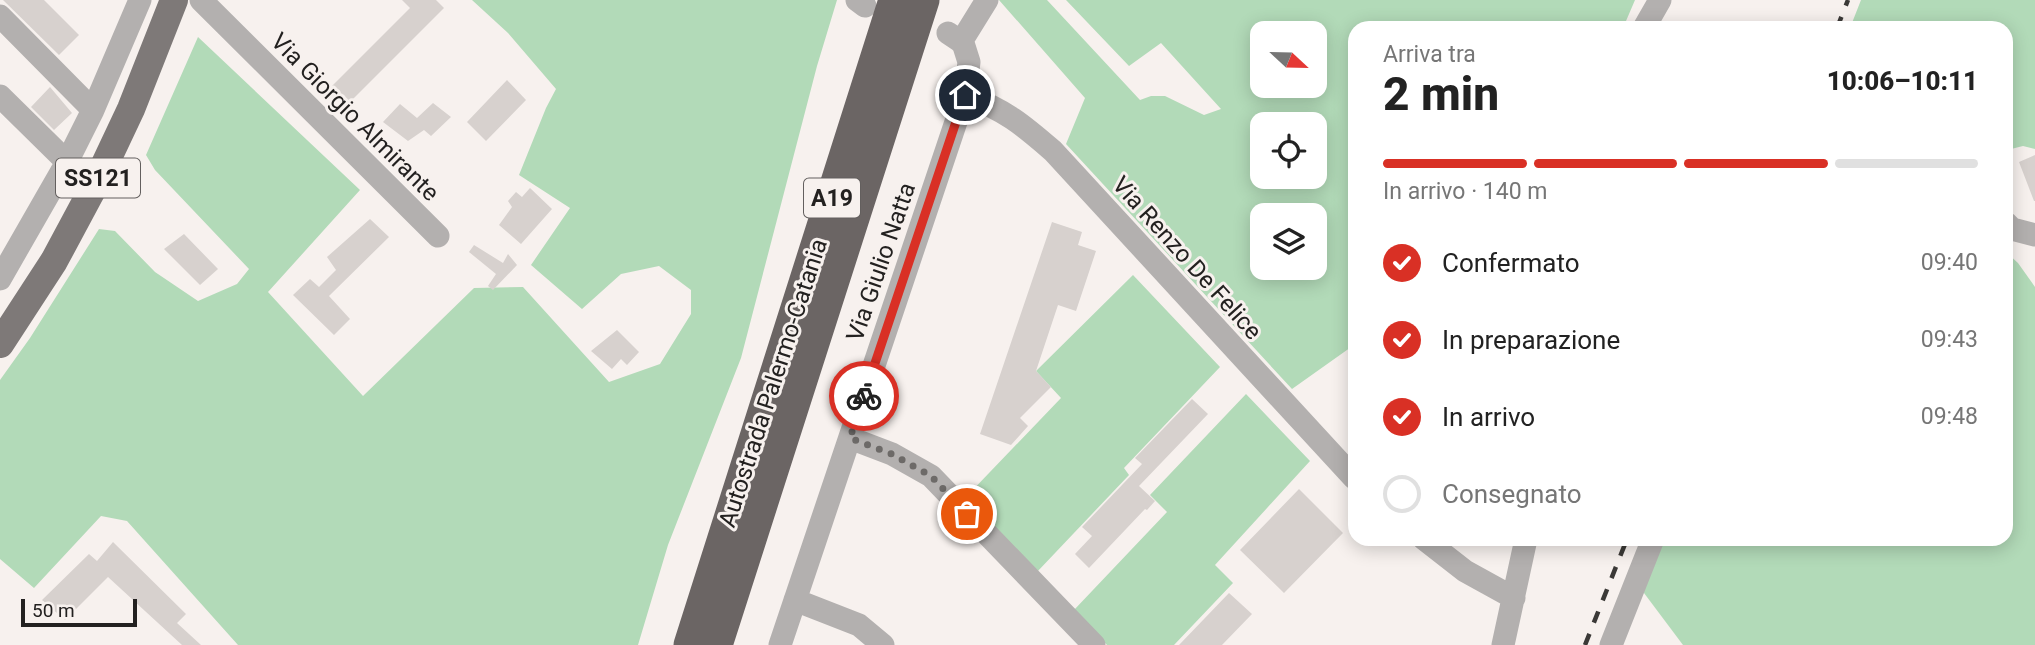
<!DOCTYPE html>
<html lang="it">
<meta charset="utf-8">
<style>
:root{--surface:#fff;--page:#f2f2f2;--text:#222;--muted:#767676;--line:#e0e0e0;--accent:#d93025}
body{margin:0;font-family:Roboto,sans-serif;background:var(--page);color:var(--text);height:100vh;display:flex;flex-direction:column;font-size:26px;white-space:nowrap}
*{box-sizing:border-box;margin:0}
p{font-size:23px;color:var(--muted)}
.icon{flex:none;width:38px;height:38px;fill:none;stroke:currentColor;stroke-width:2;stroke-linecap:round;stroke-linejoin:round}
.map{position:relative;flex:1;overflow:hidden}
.details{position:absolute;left:1348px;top:21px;width:665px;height:525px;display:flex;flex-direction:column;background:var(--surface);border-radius:21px;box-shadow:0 4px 18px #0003}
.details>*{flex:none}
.needle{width:46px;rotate:112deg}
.buttons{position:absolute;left:1250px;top:21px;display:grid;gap:14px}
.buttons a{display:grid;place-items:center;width:77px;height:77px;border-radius:14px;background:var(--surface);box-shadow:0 4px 18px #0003;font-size:35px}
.scale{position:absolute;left:21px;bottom:18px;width:116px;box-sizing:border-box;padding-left:7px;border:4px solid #232120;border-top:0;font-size:19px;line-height:24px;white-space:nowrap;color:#232120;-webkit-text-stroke:5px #f7f1ee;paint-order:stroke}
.pin{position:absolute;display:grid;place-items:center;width:60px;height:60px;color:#fff;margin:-30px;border:4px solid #fff;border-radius:50%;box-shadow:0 2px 7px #0007}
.courier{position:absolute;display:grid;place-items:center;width:70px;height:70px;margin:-35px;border:5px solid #d93025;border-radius:50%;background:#fff;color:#222;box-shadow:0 2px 9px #0007}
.head em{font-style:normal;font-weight:800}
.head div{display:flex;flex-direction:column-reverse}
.head{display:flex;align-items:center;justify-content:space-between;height:119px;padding:0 35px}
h1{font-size:46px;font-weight:800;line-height:52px}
.bar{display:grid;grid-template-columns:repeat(4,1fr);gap:10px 7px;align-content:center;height:84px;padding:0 35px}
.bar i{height:9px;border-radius:5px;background:var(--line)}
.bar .current{background:var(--accent)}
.bar p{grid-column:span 4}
ol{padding:0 35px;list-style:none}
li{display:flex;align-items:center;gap:21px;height:77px}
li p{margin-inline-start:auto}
li .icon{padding:7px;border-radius:50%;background:var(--accent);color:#fff;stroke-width:4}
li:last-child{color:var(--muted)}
li i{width:38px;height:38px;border:4px solid var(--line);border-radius:50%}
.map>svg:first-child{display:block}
.green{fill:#b2dab8;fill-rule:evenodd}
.building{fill:#d7d1ce}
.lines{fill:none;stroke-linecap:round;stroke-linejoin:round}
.minor{stroke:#b3b0af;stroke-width:23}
.major{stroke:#7e7978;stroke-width:28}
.highway{stroke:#6b6564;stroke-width:33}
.rail{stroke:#3b3937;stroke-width:4.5;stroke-dasharray:12 12;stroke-linecap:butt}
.done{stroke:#6d6a68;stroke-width:7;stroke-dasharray:0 12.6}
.route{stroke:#d93025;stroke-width:9}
.labels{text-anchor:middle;stroke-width:6;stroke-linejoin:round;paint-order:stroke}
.shield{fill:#f7f1ee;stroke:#635f5e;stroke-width:2}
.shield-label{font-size:23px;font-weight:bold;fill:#232120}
.street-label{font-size:24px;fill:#232120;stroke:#f7f1ee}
</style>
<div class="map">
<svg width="2035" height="645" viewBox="0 0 2035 645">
<rect width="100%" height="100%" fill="#f7f1ee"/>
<path class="green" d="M472,0h365l-20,66 -76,292 -73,187 -30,100h-400l-111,-124 -26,-5 -67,72 -34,-29v-179l30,-42 69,-109 16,2 40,41 43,29 39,-17 12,-15 -94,-99 -9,-15 52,-118 162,153 -92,102 95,104 111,-108 49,-1 86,95 51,-18 31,-50v-24l-32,-24 -38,8 -39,35 -51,-44 39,-57 -51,-33 27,-67 10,-19 -48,-56z
M999,0h48l93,100 11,-4h14l39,19 17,-6 -60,-66 -32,23 -63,-66h569l-12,28h-269v317l-62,44 -226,-245 19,-46zM1262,33h52v53h-52zM1262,124h52v53h-52zM1314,215v53h-52v-53z
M1861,0h174v149l-12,-3 -12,3 -5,-4v-117h-156z
M2006,252l12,11 17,24v358h-352l-42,-56 20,-50h345z
M1133,275l87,92 -96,101 5,7 -92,97 -71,-75 95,-99 -25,-27z
M1246,394l64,67 -95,104 18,18 -59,62h-67l-33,-35 93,-98 -17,-17z"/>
<path class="building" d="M3,0h41l35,35 -20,20z
M402,0h34l8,8 -95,95 -8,-7 -5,2 -8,-8 82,-82z
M507,80l19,20 -40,41 -19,-19z
M50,87l22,26 -18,17 -23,-23z
M433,103l18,14 -20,19 -7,-6 -16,11 -25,-19 17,-18 17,14z
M2035,155v46h-1l-15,-39z
M530,188l22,21 -31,35 -22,-19 13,-18 -4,-6 8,-9 6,5z
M370,219l19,18 -60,59 21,23 -16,16 -41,-40 17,-16 9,8 17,-17 -9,-13z
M1052,222l30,10 -4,13 18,6 -20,60 -18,-6 -22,66 15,16 -31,31 8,8 -17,19 -31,-11z
M184,234l34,35 -18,16 -36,-36z
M474,245l29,18 5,-9 9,11 -24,25 -5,-4 8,-12 -27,-22z
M617,330l22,22 -12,13 -6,-6 -9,10 -21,-18z
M1192,399l16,15 -69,72 16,15 -8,9 -2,-1 -56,59 -14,-14 17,-18 -10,-9 60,-63 -7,-6z
M1299,489l44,44 -59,60 -44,-43z
M113,542l73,72 -9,9 24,22h-19l-74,-68 -43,43 -23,-20 47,-46 8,7z
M1229,593l23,21 -30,31h-43z"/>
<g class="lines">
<path class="minor" d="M201,0l237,236
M857,0l8,6
M0,16l93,94
M1644,28l16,-28
M961,42l26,-42
M965,95c40,15 57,29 88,56l301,327
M0,96l67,66
M2006,223l6,6 23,6
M0,279l67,-117 26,-52 47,-110
M850,438l42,16 39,22 163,169
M1424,539l41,32 49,27
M795,600l64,25 24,20
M780,645l185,-550 4,-33 -6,-19 -15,-10
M1503,645l23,-106
M1611,645l42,-106"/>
<path class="major" d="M0,344l54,-83 44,-82 33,-70 43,-109"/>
<path class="highway" d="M690,645l205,-645
M716,645l207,-645"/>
<path class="rail" d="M1837,28l11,-28
M1585,645l42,-106"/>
</g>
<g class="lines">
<path class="done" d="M864,396l-14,42 42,16 39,22 36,38"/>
<path class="route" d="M864,396l101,-301"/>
</g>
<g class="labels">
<g class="shield">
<rect x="56" y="158.5" width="84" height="39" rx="5"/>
<rect x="804" y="178.5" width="56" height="39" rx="5"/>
</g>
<g class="shield-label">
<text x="98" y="186">SS121</text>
<text x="832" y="206">A19</text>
</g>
<g class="street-label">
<text transform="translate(355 117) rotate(45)" y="8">Via Giorgio Almirante</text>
<text transform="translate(1187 258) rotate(48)" y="8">Via Renzo De Felice</text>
<text transform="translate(881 262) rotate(-71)" y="8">Via Giulio Natta</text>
<text transform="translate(773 383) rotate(-72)" y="8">Autostrada Palermo-Catania</text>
</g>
</g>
</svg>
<div class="buttons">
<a><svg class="needle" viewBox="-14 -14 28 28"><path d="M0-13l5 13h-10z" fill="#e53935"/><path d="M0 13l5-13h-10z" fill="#767676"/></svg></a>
<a><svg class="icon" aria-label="locate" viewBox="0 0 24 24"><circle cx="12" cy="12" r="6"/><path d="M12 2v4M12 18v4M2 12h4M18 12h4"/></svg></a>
<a><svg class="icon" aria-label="layers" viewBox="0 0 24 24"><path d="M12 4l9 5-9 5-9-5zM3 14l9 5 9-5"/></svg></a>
</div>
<div class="scale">50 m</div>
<div class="pin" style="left:967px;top:514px;background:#ea580c"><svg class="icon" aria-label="bag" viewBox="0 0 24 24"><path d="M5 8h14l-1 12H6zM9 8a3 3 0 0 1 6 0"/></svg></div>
<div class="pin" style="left:965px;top:95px;background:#1f2937"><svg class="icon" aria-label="home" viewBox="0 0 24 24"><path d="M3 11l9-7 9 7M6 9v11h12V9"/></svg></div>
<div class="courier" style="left:864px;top:396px"><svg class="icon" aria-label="bike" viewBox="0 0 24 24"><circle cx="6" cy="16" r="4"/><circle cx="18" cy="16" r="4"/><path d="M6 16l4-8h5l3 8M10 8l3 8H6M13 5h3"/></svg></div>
<section class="details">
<div class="head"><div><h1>2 min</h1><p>Arriva tra</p></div><em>10:06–10:11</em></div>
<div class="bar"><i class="current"></i><i class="current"></i><i class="current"></i><i></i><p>In arrivo · 140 m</p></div>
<ol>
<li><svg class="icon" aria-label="check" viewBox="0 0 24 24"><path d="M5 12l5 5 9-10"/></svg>Confermato<p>09:40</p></li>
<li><svg class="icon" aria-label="check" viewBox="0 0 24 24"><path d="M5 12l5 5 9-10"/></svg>In preparazione<p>09:43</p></li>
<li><svg class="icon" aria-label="check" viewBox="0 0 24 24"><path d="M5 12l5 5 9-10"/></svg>In arrivo<p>09:48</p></li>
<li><i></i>Consegnato</li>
</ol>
</section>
</div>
